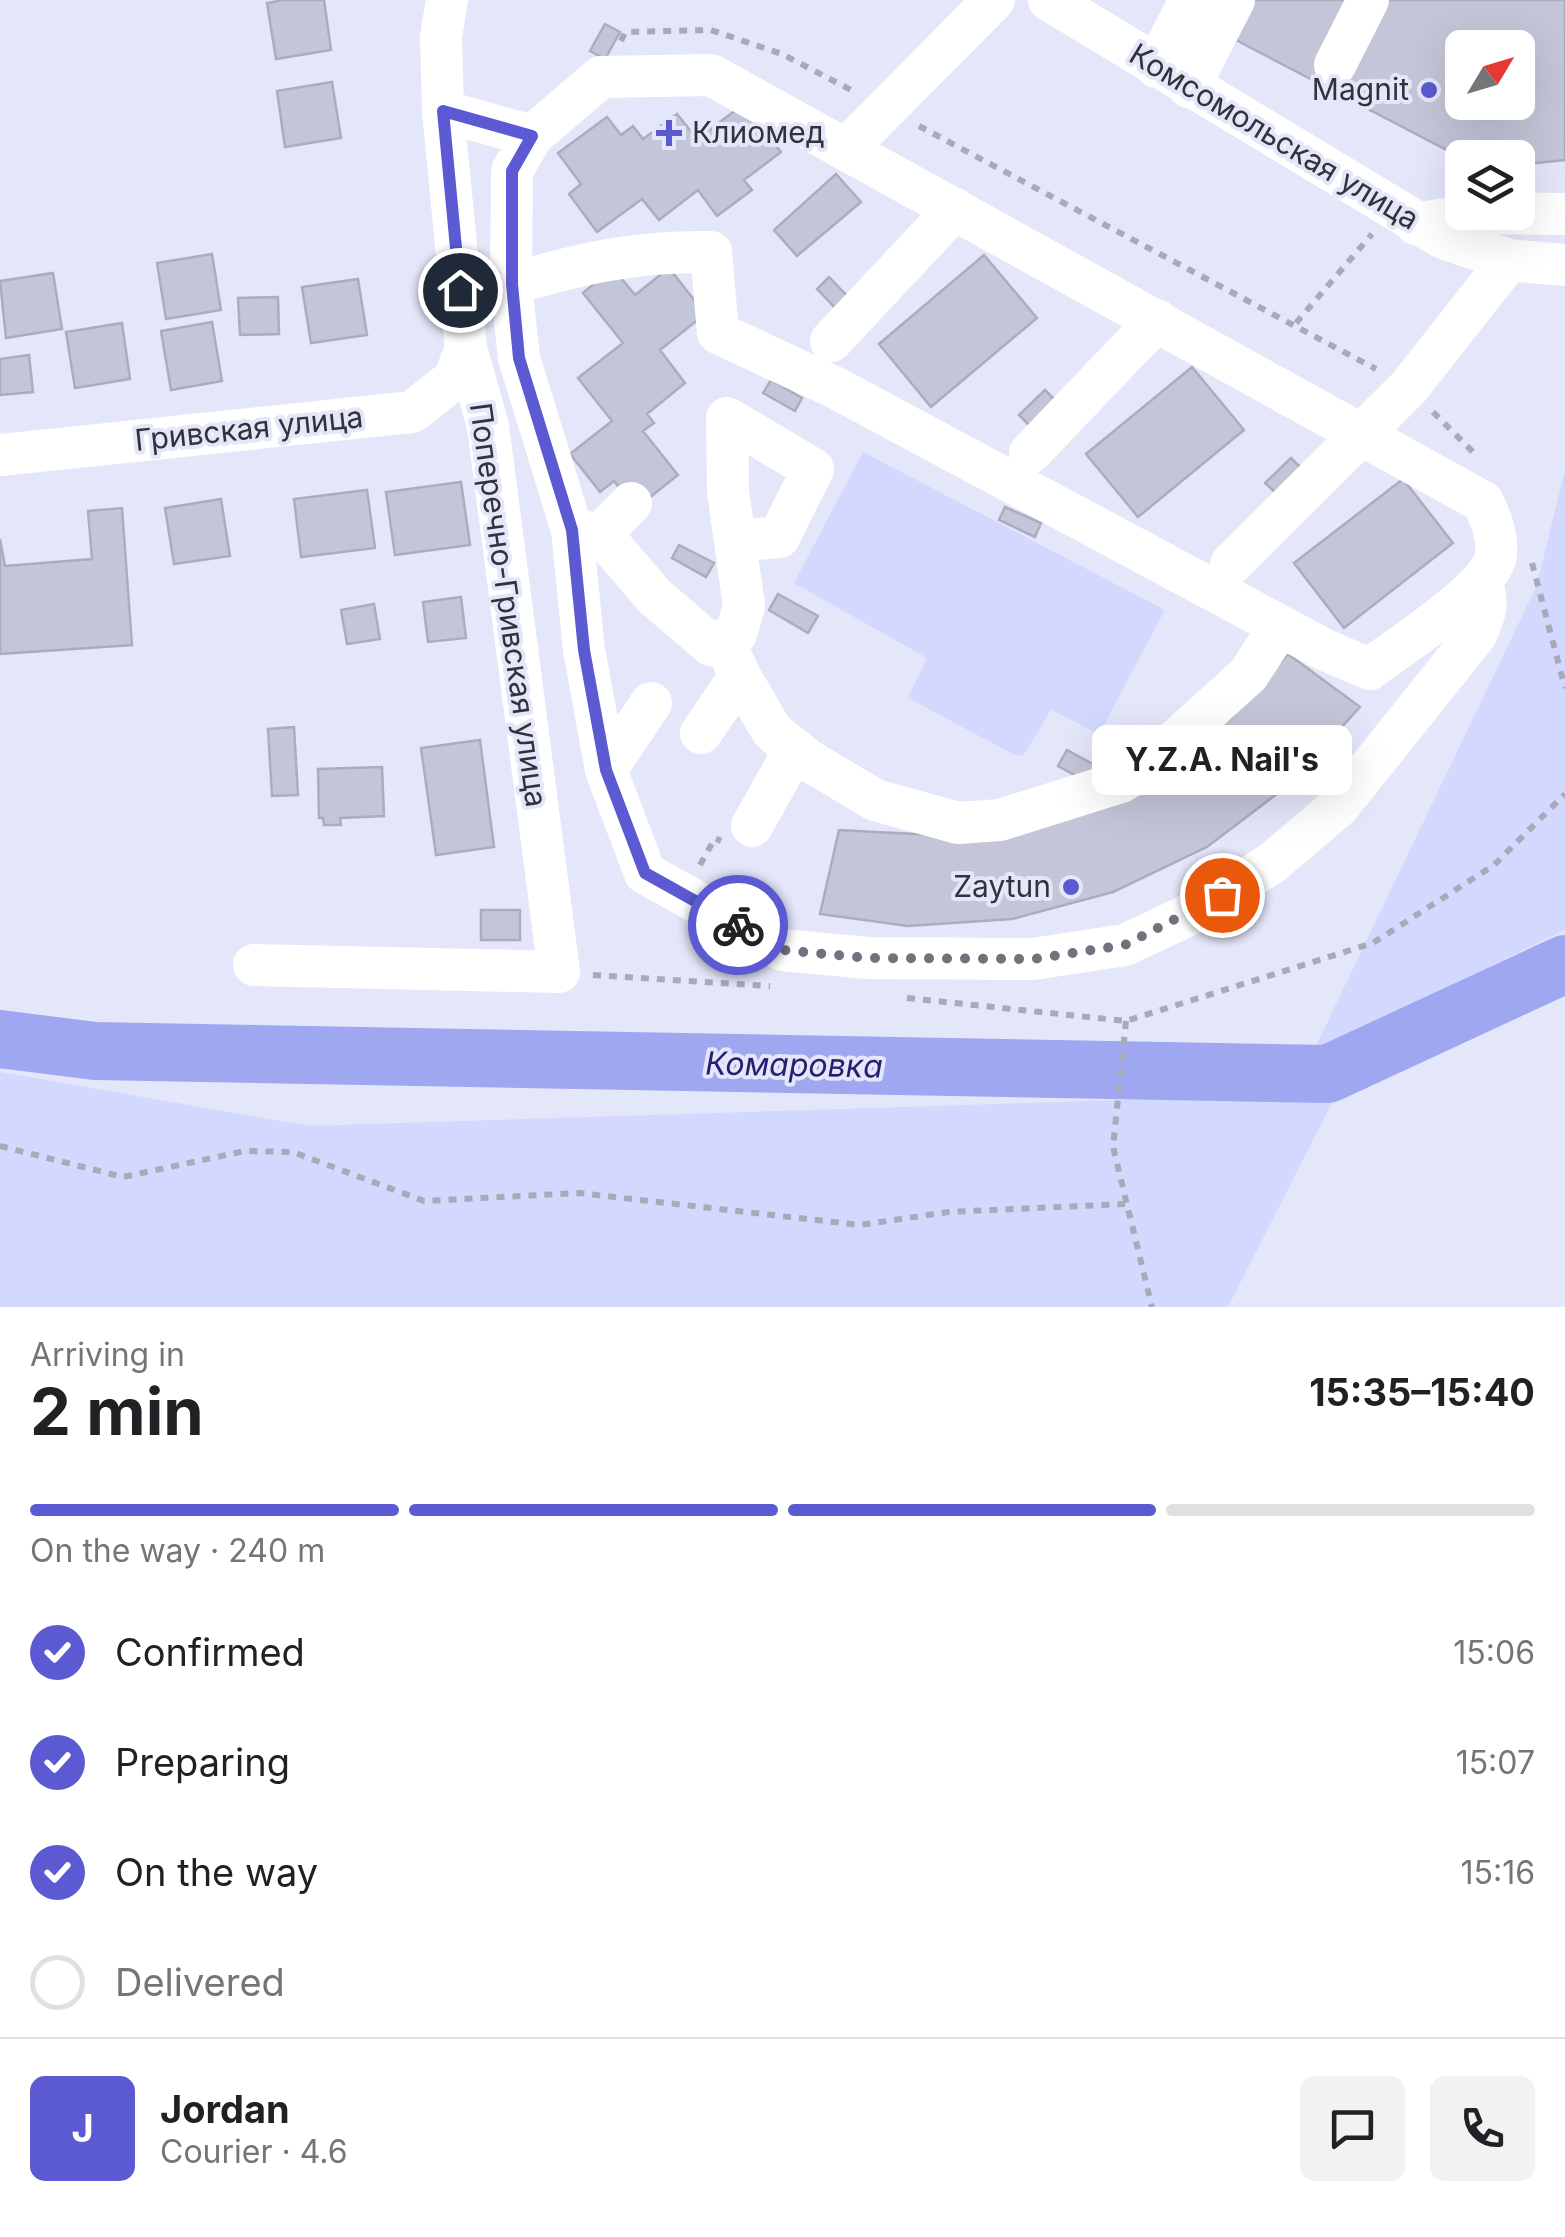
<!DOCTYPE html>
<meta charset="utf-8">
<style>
:root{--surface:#fff;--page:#f2f2f2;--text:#202124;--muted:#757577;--line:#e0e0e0;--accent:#5c5ad2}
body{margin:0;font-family:Inter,sans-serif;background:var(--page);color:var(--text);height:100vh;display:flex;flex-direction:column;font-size:38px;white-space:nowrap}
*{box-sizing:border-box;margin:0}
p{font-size:32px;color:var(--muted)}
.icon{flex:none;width:55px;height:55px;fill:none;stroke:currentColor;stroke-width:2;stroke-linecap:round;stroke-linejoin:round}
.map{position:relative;height:1307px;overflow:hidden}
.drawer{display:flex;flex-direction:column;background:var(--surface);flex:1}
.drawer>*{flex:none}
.needle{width:65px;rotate:52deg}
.controls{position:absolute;left:1445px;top:30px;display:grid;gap:20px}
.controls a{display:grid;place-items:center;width:90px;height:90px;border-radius:15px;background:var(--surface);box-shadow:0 10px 40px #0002;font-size:50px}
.pin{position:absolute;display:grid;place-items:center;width:85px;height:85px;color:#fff;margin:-42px;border:5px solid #fff;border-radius:50%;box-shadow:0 2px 10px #0007}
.courier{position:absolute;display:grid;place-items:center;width:100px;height:100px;margin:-50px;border:8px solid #5c5ad2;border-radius:50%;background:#fff;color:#222;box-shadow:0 2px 12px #0007}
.bubble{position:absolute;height:70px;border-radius:15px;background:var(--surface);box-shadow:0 10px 40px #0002;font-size:32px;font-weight:700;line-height:70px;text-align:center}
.headline em{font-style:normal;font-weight:700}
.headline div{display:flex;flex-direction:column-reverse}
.headline{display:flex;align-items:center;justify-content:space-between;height:170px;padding:0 30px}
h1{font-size:65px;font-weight:700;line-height:75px}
.bar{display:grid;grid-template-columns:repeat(4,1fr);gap:15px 10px;align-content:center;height:120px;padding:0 30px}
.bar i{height:12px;border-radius:8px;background:var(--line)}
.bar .selected{background:var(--accent)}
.bar p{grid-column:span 4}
.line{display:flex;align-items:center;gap:25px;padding:0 30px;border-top:2px solid var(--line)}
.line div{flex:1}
.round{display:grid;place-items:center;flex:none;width:105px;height:105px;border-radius:15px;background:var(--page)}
ol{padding:0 30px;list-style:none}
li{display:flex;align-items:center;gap:30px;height:110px}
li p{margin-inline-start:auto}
li .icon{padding:10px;border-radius:50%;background:var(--accent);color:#fff;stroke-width:4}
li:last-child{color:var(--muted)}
li i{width:55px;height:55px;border:5px solid var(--line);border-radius:50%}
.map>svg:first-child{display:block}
.green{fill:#d3d8fe}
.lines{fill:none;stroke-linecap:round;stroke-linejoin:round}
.river{stroke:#a0a7f1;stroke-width:58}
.building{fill:#c3c6d8;stroke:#abadbf;stroke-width:2.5;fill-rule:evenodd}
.path{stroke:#a7aab9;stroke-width:6;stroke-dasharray:8 8;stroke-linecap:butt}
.minor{stroke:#fff;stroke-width:42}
.done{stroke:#70727d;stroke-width:10;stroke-dasharray:0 18}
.route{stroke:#5c5ad2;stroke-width:12}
.poi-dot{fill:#5c5ad2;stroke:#e4e7fa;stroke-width:4}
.labels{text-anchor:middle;stroke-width:8;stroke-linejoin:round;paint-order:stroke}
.poi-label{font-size:30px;fill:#32333a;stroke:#e4e7fa;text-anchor:end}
.street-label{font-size:30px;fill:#32333a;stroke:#e4e7fa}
.water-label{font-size:32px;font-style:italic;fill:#271e72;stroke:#e4e7fa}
</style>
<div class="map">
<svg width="1565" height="1307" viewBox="0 0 1565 1307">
<rect width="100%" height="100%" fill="#e4e7fa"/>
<path class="green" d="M863,452l302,158 -66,124 -48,-24 -28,46 -10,-2 -105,-56 19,-40 -133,-75z
M1565,469v461l-252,122 224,-467z
M0,1072l309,54 1028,-33 -109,214h-1228z"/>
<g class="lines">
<path class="river" d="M0,1039l95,12 1233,23 237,-110"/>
</g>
<path class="building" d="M284,0h40l7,50 -55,9 -9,-56z
M1224,0h341v160l-47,5v-7h-56l-228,-119zM1462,48h56v54h-56z
M605,24l15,8 -15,27 -15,-8z
M332,82l9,56 -56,9 -8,-56z
M744,104l37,48 -37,28 8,10 -35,26 -19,-26 -39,30 -17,-21 -45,33 -28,-38 12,-10 -23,-31 49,-36 14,18 12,-9 10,13 34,-25 20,25z
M836,174l25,28 -64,54 -23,-26z
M212,254l9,56 -55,9 -9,-56z
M984,255l53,63 -106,89 -52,-63z
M613,268l22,27 34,-27 36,46 -45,36 25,33 -38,31 7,9 -11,8 35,44 -43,34 -21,-28 -14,11 -30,-38 42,-33 -34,-43 45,-35 -40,-50z
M53,273l9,56 -56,9 -6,-57z
M829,277l24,25 -12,12 -24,-25z
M358,279l9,56 -56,8 -9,-56z
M278,297l1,37 -39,1 -2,-37z
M212,322l10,59 -51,9 -10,-59z
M122,323l8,56 -55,9 -9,-56z
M29,355l4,37 -33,3v-36z
M1192,367l52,63 -106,87 -52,-63z
M771,380l31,18 -7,13 -32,-18z
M1045,390l11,11 -26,25 -11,-11z
M1291,458l11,11 -26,24 -11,-10z
M1403,479l50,64 -109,85 -50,-65z
M461,482l9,63 -75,10 -9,-63z
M367,490l8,58 -74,9 -7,-58z
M221,499l9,57 -56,8 -9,-56z
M1005,507l36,16 -6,14 -36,-17z
M122,508l10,137 -132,9v-115l5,27 87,-7 -4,-48z
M679,545l35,18 -8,14 -34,-19z
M778,594l40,22 -10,17 -39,-23z
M461,597l5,41 -38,4 -5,-40z
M374,604l6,35 -33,5 -6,-34z
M1288,654l72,53 -70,77 -83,63 -94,45 -101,27 -104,7 -88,-12 19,-84 116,6 275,-117z
M294,727l4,68 -26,1 -4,-67z
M480,740l14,107 -58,8 -15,-107z
M1067,750l35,19 -9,16 -35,-19z
M382,767l2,49 -44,2 1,7h-17l-1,-7h-4l-1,-49z
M481,910h39v30h-39z"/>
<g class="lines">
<path class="path" d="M621,41l4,-9 86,-2 71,24 73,38
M919,126l457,243
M1296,323l76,-89
M1433,412l41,41
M1532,563l33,125
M700,865l15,-27 6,3
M593,975l177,11
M907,998l219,23 247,-78 121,-78 71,-71
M1126,1021l-13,126 39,160
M0,1146l123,31 122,-26 48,1 131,49 155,-8 281,32 88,-13 177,-8"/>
<path class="minor" d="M1049,0l394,238 66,22 56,5
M1335,65l33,-65
M1156,67l34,-67
M1189,87l45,-87
M443,111l89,25 69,-59 110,-2 772,427c8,17 15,33 13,53 -5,35 -97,91 -126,114l-45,-19 -491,-263 -116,-54 -7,-81c-74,-1 -129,11 -200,32l1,-113 20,-35
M848,147l146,-147
M1416,224l64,-11 85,1
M511,284l8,74 53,172 12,120 22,120 39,103 137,77 86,8 165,1 92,-14 72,-34 75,-48 67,-57 136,-170c10,-20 15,-33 6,-53
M831,341l124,-132
M1030,453l127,-133
M0,455l412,-43 42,-33 12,-31
M572,530l29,4 53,62 57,49 25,-11 8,-28 -16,-115 -1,-73 86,51 -34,68 -43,4
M601,534l30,-31
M1231,564l178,-177 100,-127
M740,676l32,55 36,29 67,40 83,23 42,-3 121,-38 25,-15 102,-92 32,-49
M701,733l39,-57 -11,-24
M606,770l45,-67
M752,826l43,-77
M254,965l305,7 -71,-546 -22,-78 -23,-237 -2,-74 6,-37"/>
</g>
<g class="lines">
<path class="done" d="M738,925l44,25 86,8 166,1 91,-14 97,-50"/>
<path class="route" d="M460,290l-17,-179 89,25 -20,35v113l7,74 53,172 12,120 22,120 39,103 93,52"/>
</g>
<g class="poi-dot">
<circle cx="1429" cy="90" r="10"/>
<path d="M664 118h10v10h10v10h-10v10h-10v-10h-10v-10h10z"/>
<circle cx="1071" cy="887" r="10"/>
</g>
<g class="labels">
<g class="poi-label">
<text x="1409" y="100">Magnit</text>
<text x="692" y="143" text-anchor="start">Клиомед</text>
<text x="1051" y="897">Zaytun</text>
</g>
<g class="street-label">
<text transform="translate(1274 137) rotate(31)" y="10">Комсомольская улица</text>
<text transform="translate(249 429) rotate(-6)" y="10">Гривская улица</text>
<text transform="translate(508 605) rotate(82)" y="10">Поперечно-Гривская улица</text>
</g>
<g class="water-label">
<text transform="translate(794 1065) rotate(1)" y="11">Комаровка</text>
</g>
</g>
</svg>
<div class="controls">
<a><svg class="needle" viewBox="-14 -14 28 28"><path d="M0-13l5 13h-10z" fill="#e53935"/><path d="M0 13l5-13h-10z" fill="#757577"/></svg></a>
<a><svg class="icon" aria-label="layers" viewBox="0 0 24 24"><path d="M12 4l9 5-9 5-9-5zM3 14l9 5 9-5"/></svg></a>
</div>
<div class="pin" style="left:1222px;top:895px;background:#ea580c"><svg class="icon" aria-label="bag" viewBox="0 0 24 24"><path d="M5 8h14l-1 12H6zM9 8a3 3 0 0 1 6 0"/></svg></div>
<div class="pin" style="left:460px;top:290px;background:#1f2937"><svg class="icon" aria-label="home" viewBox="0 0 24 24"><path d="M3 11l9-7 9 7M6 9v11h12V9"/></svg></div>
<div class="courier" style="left:738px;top:925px"><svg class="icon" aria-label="bike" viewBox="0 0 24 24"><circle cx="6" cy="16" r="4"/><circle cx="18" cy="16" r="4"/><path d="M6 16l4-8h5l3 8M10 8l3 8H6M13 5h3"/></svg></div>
<div class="bubble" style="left:1092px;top:725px;width:260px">Y.Z.A. Nail's</div>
</div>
<section class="drawer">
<div class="headline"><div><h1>2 min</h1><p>Arriving in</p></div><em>15:35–15:40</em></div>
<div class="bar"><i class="selected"></i><i class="selected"></i><i class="selected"></i><i></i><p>On the way · 240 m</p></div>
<ol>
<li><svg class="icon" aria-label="check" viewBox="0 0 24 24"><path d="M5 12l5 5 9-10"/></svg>Confirmed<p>15:06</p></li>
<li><svg class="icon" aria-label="check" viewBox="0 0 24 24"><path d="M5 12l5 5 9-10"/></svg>Preparing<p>15:07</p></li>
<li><svg class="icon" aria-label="check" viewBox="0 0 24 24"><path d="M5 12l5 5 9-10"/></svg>On the way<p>15:16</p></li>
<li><i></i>Delivered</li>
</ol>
<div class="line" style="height:180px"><b class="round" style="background:var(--accent);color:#fff">J</b><div><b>Jordan</b><p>Courier · 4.6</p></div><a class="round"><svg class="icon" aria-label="chat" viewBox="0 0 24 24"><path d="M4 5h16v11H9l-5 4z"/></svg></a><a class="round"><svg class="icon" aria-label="phone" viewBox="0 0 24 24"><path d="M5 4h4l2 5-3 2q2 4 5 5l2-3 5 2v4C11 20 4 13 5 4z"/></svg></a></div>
</section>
